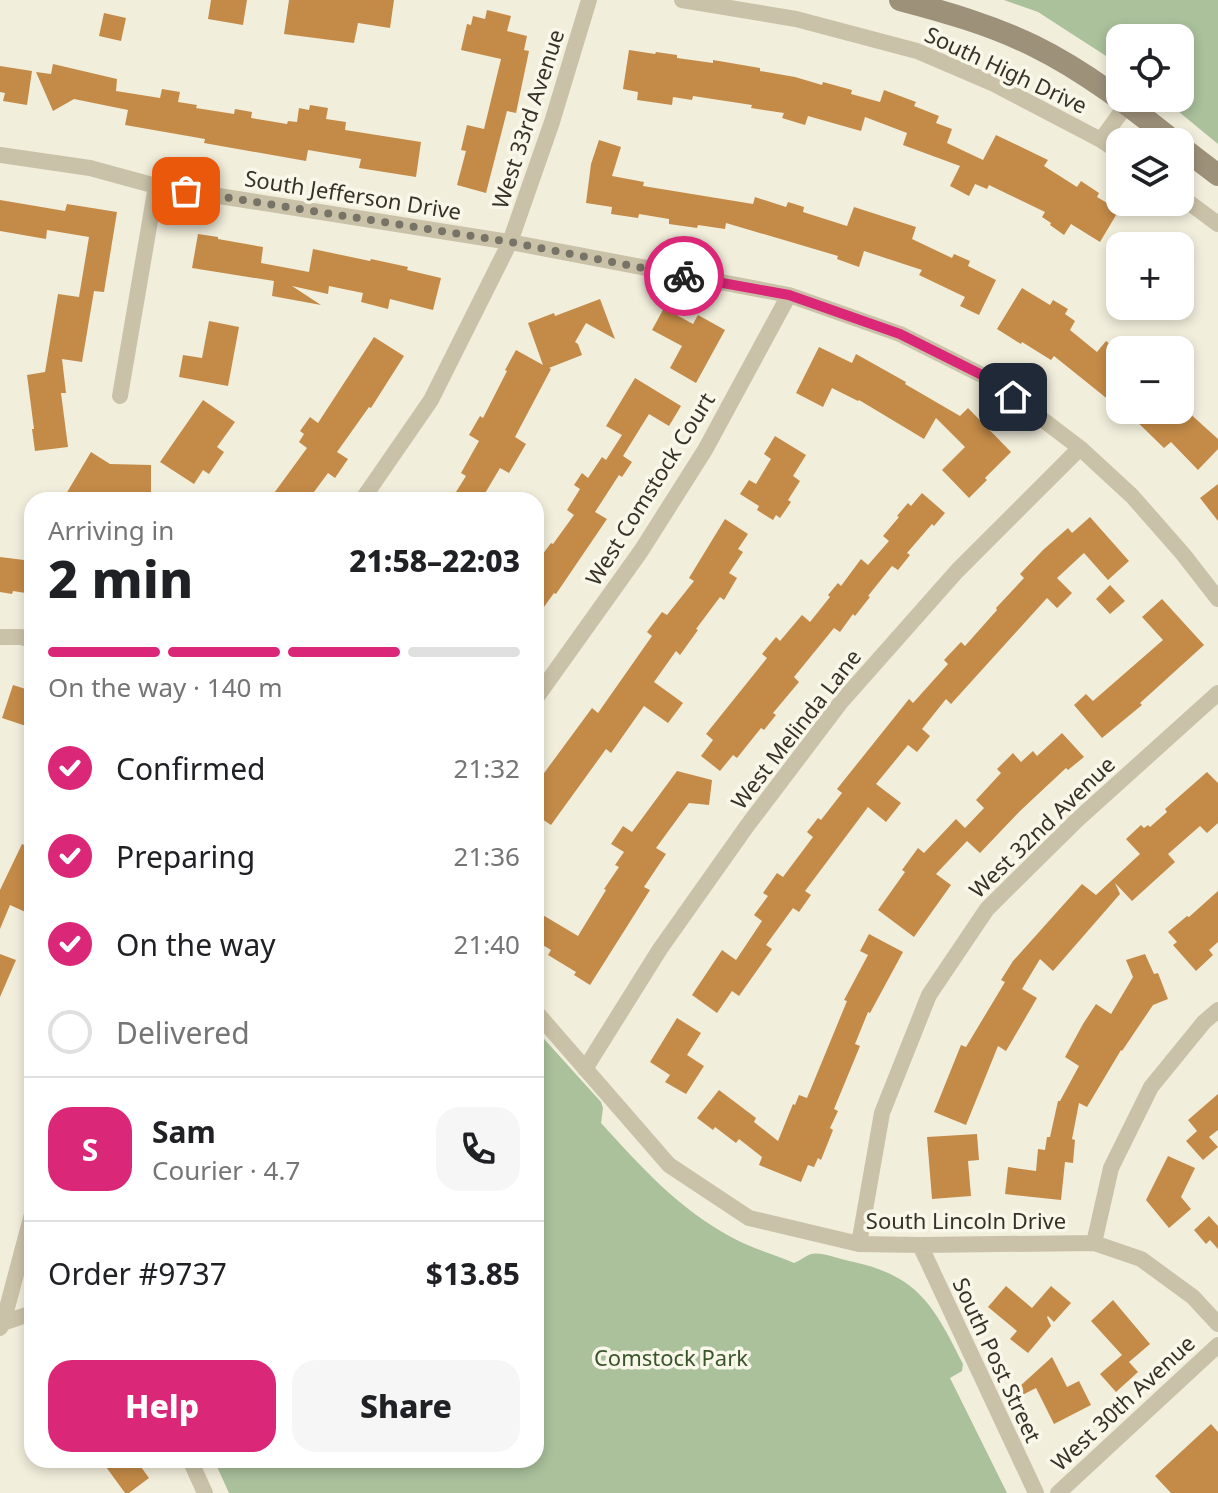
<!DOCTYPE html>
<meta charset="utf-8">
<style>
:root{--surface:#fff;--page:#f6f6f6;--text:#202124;--muted:#757577;--line:#e0e0e0;--accent:#db2777}
body{margin:0;font-family:"Noto Sans",sans-serif;background:var(--page);color:var(--text);height:100vh;display:flex;flex-direction:column;font-size:30px;white-space:nowrap}
*{box-sizing:border-box;margin:0}
p{font-size:26px;color:var(--muted)}
.icon{flex:none;width:44px;height:44px;fill:none;stroke:currentColor;stroke-width:2;stroke-linecap:round;stroke-linejoin:round}
.map{position:relative;flex:1;overflow:hidden}
.details{position:absolute;left:24px;top:492px;width:520px;height:976px;display:flex;flex-direction:column;background:var(--surface);border-radius:24px;box-shadow:0 4px 12px #0003}
.details>*{flex:none}
.buttons{position:absolute;left:1106px;top:24px;display:grid;gap:16px}
.buttons a{display:grid;place-items:center;width:88px;height:88px;border-radius:16px;background:var(--surface);box-shadow:0 4px 12px #0003;font-size:40px}
.pin{position:absolute;display:grid;place-items:center;width:68px;height:68px;color:#fff;margin:-34px;border-radius:16px;box-shadow:0 4px 12px #0006}
.courier{position:absolute;display:grid;place-items:center;width:80px;height:80px;margin:-40px;border:6px solid #db2777;border-radius:50%;background:#fff;color:#222;box-shadow:0 2px 10px #0007}
.summary em{font-style:normal;font-weight:800}
.summary div{display:flex;flex-direction:column-reverse}
.summary{display:flex;align-items:center;justify-content:space-between;height:136px;padding:0 24px}
h1{font-size:52px;font-weight:800;line-height:60px}
.bar{display:grid;grid-template-columns:repeat(4,1fr);gap:12px 8px;align-content:center;height:96px;padding:0 24px}
.bar i{height:10px;border-radius:6px;background:var(--line)}
.bar .on{background:var(--accent)}
.bar p{grid-column:span 4}
.line{display:flex;align-items:center;gap:20px;padding:0 24px;border-top:2px solid var(--line)}
.line div{flex:1}
.round{display:grid;place-items:center;flex:none;width:84px;height:84px;border-radius:24px;background:var(--page)}
ol{padding:0 24px;list-style:none}
li{display:flex;align-items:center;gap:24px;height:88px}
li p{margin-inline-start:auto}
li .icon{padding:8px;border-radius:50%;background:var(--accent);color:#fff;stroke-width:4}
li:last-child{color:var(--muted)}
li i{width:44px;height:44px;border:4px solid var(--line);border-radius:50%}
.button{display:flex;gap:16px;margin-top:auto;padding:16px 24px}
.button a{flex:1;height:92px;border-radius:24px;background:var(--accent);color:#fff;font-size:32px;font-weight:800;line-height:92px;text-align:center}
.button a+a{background:var(--page);color:var(--text)}
.map>svg:first-child{display:block}
.green{fill:#aac19c}
.building{fill:#c48b48}
.lines{fill:none;stroke-linecap:round;stroke-linejoin:round}
.street{stroke:#cac2a8;stroke-width:16}
.secondary{stroke:#9d917a;stroke-width:22}
.done{stroke:#787367;stroke-width:8;stroke-dasharray:0 14.4}
.route{stroke:#db2777;stroke-width:10}
.labels{text-anchor:middle;stroke-width:7;stroke-linejoin:round;paint-order:stroke}
.street-label{font-size:22px;fill:#373128;stroke:#f9f7e9}
.park-label{font-size:22px;fill:#3a552c;stroke:#f9f7e9}
</style>
<div class="map">
<svg width="1218" height="1493" viewBox="0 0 1218 1493">
<rect width="100%" height="100%" fill="#f2eedc"/>
<path class="green" d="M1004,0h214v144l-56,-46h18v-60h-60v27l-82,-53z
M536,1030l65,72 2,6 -2,15c39,43 78,86 130,114 19,11 43,17 63,26 6,-2 11,-7 17,-9 9,-3 32,6 43,8 66,15 80,45 109,102l-1,7 -12,7 57,115h-778l-15,-33h322z"/>
<path class="building" d="M211,0h36l-4,25 -35,-6z
M289,0h105l-4,28 -32,-5 -4,20 -70,-9z
M487,10l24,6 -4,15 20,5 -3,14 5,1 -13,62 -9,-2 -21,82 -29,-8 9,-34 -5,-1 6,-25 17,4 17,-70 -40,-9 6,-26 4,1 2,-9 12,3z
M104,13l22,5 -5,23 -22,-5z
M629,50l26,4 1,-2 21,3v3l36,5v-3l47,8v3l35,6 27,8 1,-3 29,8 -1,4 29,8 4,-12 32,12 -2,4 25,10 -3,7 16,6 -5,14 36,17 13,-25 52,25 -4,6 33,21 4,-6 18,12 -2,4 22,13 -19,32 -29,-18 -7,11 -14,-10 1,-2 -9,-6 3,-5 -56,-27 -2,4 -12,-5 -6,12 -19,-10 10,-20 -57,-21 4,-12 -42,-16 -4,14 -53,-15 -3,9 -23,-7 2,-5 -33,-5 1,-3 -59,-9 -1,4 -19,-3 -1,8 -35,-5 1,-8 -15,-3z
M53,64l64,15 -1,12 44,7 2,-9 18,3 -2,10 19,3 -1,3 38,6 1,-5 17,3 -1,6 36,6 1,-3 9,1 2,-14 10,2 1,-5 18,3 -2,11 20,3 -1,8 76,12 -5,35 -57,-9 2,-9 -53,-9 -2,11 -102,-18 1,-4 -80,-14 3,-15 -54,-11 -21,12 -17,-39 15,2z
M0,66l32,5 -5,34 -24,-4 2,-8 -5,-1z
M599,140l22,7 -9,29 32,6 -1,4 110,18 2,-7 31,10 2,-5 16,5 -1,5 44,14 7,-19 62,20 -4,12 40,19 2,-4 16,7 -2,5 28,14 -17,35 -19,-9 5,-9 -46,-22 3,-5 -58,-19 -5,16 -22,-8 1,-3 -112,-33 -1,6 -27,-4 -1,3 -28,-4v-5l-30,-5 -1,4 -27,-4 1,-7 -26,-4 5,-39z
M0,200l65,11 2,-7 50,8 -13,80 -10,-1 -12,71 -20,-3 4,34h-5l7,54 -33,4 -3,-22h2l-7,-54 18,-3 13,-78 21,3 10,-60 -42,-7 -1,9 -46,-8z
M198,234l20,3v2l45,8 -2,16 48,9 4,-23 57,12 1,-2 37,8 -1,3 34,8 -8,32 -43,-11 -2,10 -27,-7 2,-9 -34,-7 -1,8 -36,-8 29,19 -49,-9 2,-15 -82,-13z
M1022,288l28,17 3,-5 15,9 -3,5 10,7 -5,9 27,22 9,-11 14,11v57l-66,-53 -3,4 -29,-18 -1,2 -24,-15z
M600,299l15,40 -29,-16 -11,19 3,2 4,11 -33,13 2,1 -36,68 11,7 -17,29 -9,-5 -19,32h-30l15,-24 -5,-3 18,-32 -10,-6 11,-19 3,2 24,-47 -2,-1 11,-20 27,15 -15,-42 26,-10 1,3z
M664,308l29,16 5,-9 27,15 -29,53 -26,-15 12,-22 -30,-16z
M209,321l30,6 -11,59 -49,-9 4,-22 19,3z
M374,337l30,19 -33,52 -2,-1 -32,45 11,7 -13,19 -7,-5 -20,27h-39l38,-52 -8,-6 5,-8 -4,-3 10,-14 8,6z
M819,347l33,16 4,-9 50,28 -1,2 55,32 8,-8 43,44 -26,26 2,2 -18,18 -27,-28 23,-23 -29,-29 -12,21 -65,-39 -1,1 -26,-13 -9,19 -27,-14z
M635,378l46,28 -12,20 -20,-12 -26,42 9,6 -10,15 -3,-2 -24,37 12,7 -51,75 -2,-1 -18,25v-67l6,4 9,-12 2,1 21,-29 -7,-5 13,-21 -6,-4 8,-12 6,5 14,-21 4,3 16,-25 -16,-9z
M203,400l32,22 -18,25 7,5 -15,22 -6,-4 -9,14 -34,-22z
M1125,410h61l32,29v10l-20,21 -27,-28 -7,6z
M775,436l31,19 -13,21 7,5 -12,19 3,2 -11,16 -4,-3 -3,5 -16,-10 2,-4 -19,-12 9,-14 7,4 15,-25 -7,-5z
M91,452l19,12 41,1v32l-61,-2 -3,5h-10l-11,-6z
M1218,484v37l-18,-23z
M922,493l23,20 -11,13 -2,-2 -25,29 3,2 -12,15 -6,-4 -24,30 2,1 -15,19 -2,-2 -13,18 -6,-4 -40,49 5,5 -26,31 3,2 -12,15 -3,-2 -24,30 -4,-3 -13,16 -19,-15 12,-16 -7,-6 61,-76 -5,-4 14,-17 4,4 22,-26 8,7 20,-25 -2,-2 10,-12 3,3 20,-27 7,6 21,-24 -6,-5 16,-19 -2,-1 11,-13 3,3z
M1090,517l39,44 -21,19 -24,-27 -27,25 15,15 -15,15 -10,-10 -96,106 -5,-5 -24,30 8,7 -13,16 -9,-7 -32,39 25,19 -15,19 -18,-15 -63,84 6,4 -12,17 -6,-4 -27,37 6,4 -33,47 -7,-5 -15,22 -25,-18 30,-45 14,10 26,-39 -8,-6 14,-19 -5,-3 14,-20 6,4 30,-40 -6,-5 11,-14 3,2 21,-27 -5,-4 72,-90 4,4 35,-39 -4,-4 17,-18 4,4 32,-36 -1,-2 28,-30 -4,-4 23,-24 25,-22 4,5z
M725,519l23,15 -10,15 5,3 -14,21 8,5 -13,22 -4,-3 -24,32 2,1 -18,25 -4,-4 -22,31 29,21 -15,20 -24,-17 -33,47 -5,-4 -55,76 -15,-10v-31l56,-76 6,5 54,-77 -5,-4 15,-20 5,3 27,-34 -5,-3z
M0,557l32,4v33l-19,-3 -1,3 -12,-2z
M1110,585l15,16 -15,13 -14,-15z
M1162,599l42,46 -64,58 2,2 -40,33 -28,-33 12,-11 7,7 70,-61 -21,-23z
M13,685l19,6v37l-30,-10z
M1062,733l22,24 -16,13 -2,-2 -46,43 -40,42 -13,-12 -31,33 15,11 -37,52 -36,-27 27,-38 -3,-2 16,-22 6,5 32,-34 9,9 19,-20 -8,-8 25,-27 -4,-4 16,-16 8,9 12,-11 4,5z
M677,771l35,9 -3,25 -20,-2 -33,45 10,6 -22,33 6,3 -60,95 -16,-10 2,-3 -28,-17 3,-5 -15,-9v-30l42,25 28,-46 -2,-1 15,-22 -4,-2 9,-13 -13,-8 12,-18 9,6z
M1207,772l11,11v40l-11,10 -7,-7 -32,28 7,8 -43,39 -17,-18 5,11 -67,77 -13,-12 -18,30 15,9 -31,53 -8,-5 -32,79 -32,-13 27,-67 5,2 39,-65 -4,-2 12,-19 69,-77 14,11 44,-41 -14,-15 15,-14 3,3 4,-3 2,2 17,-15 -2,-3z
M22,844l10,4v67l-22,-10 -10,24v-39z
M1218,891v51l-9,8 4,5 -17,16 -23,-26 4,-3 -9,-10 19,-16 2,1z
M869,934l34,18 -33,61 -2,-1 -13,32 5,2 -26,63 4,2 -8,17 3,2 -12,30 -3,-2 -4,9 -6,-2 -7,17 -42,-17 3,-8 -23,-18 -3,4 -21,-16 -2,3 -16,-12 22,-28 37,28 -2,4 24,19 15,-37 2,1 4,-10 8,3 40,-97 -3,-1 24,-45 -8,-4z
M0,954l16,6 -16,37z
M1145,954l9,20 4,-1 10,26 -15,6 -31,46 -1,-1 -34,57 -8,-4 -7,36 3,1 -2,23 -8,-1 -4,38 -56,-6 3,-27 28,4 2,-22 7,1 2,-13h3l8,-36h2l19,-35 -14,-9 18,-33 13,-20 15,10 22,-37 -7,-17z
M677,1018l24,15 -14,22 17,11 -18,28 -21,-12 5,-7 -20,-13z
M1218,1094v36l-9,7 9,10 -15,13 -17,-19 11,-10 -9,-11z
M977,1134l2,26 -11,1 3,35 -39,3 -5,-62z
M1168,1156l27,12 -14,29 10,12 -22,19 -23,-28z
M1209,1216l9,10v23l-8,-9 -4,4 -12,-14z
M1006,1286l26,22 19,-22 20,17 -17,19 -6,-6 -1,1 4,9 -23,27 -18,-14 7,-8 -29,-24z
M1113,1300l37,44 -21,18 9,10 -22,20 -16,-18 22,-19 -31,-34z
M1052,1357l15,30 12,-6 12,24 -37,19 -18,-36 -27,14 -3,-3z
M1211,1424l7,8v61h-47l-16,-17z
M101,1460h35l13,18 -20,15h-4z"/>
<g class="lines">
<path class="street" d="M682,0l114,19 121,32 77,33 107,56 19,13
M1101,140l26,-36
M0,155l90,13 66,18 354,56 279,53 111,39 88,44 92,70 52,48 51,58 35,45
M1180,196l38,28
M120,396l36,-210
M362,500l69,-100 79,-158 42,-120 37,-122
M0,637h21l11,3
M536,698l105,-147 64,-101 84,-155
M536,1012l133,153 80,53 110,26 61,1 174,-2 47,16 52,38 25,27
M585,1069l75,-120 87,-123 94,-124 116,-131 123,-123
M1094,1243l17,-75 40,-81 53,-65 14,-12
M859,1244l23,-131 47,-118 58,-86 90,-89 141,-127
M920,1245l116,248
M3,1323l29,-10
M0,1328l3,-5 29,-109
M190,1460l15,33
M1058,1493l160,-148"/>
<path class="secondary" d="M900,0c46,12 91,25 134,46 51,25 97,61 141,96
M1180,146l38,29"/>
</g>
<g class="lines">
<path class="done" d="M186,191l324,51 174,34"/>
<path class="route" d="M684,276l105,19 111,39 88,44 25,19"/>
</g>
<g class="labels">
<g class="street-label">
<text transform="translate(1006 70) rotate(25)" y="8">South High Drive</text>
<text transform="translate(528 119) rotate(-72)" y="8">West 33rd Avenue</text>
<text transform="translate(353 195) rotate(9)" y="8">South Jefferson Drive</text>
<text transform="translate(650 489) rotate(-58)" y="8">West Comstock Court</text>
<text transform="translate(796 729) rotate(-52)" y="8">West Melinda Lane</text>
<text transform="translate(1042 827) rotate(-44)" y="8">West 32nd Avenue</text>
<text x="966" y="1229">South Lincoln Drive</text>
<text transform="translate(997 1360) rotate(65)" y="8">South Post Street</text>
<text transform="translate(1123 1403) rotate(-43)" y="8">West 30th Avenue</text>
</g>
<g class="park-label">
<text x="671" y="1366">Comstock Park</text>
</g>
</g>
</svg>
<div class="buttons">
<a><svg class="icon" aria-label="locate" viewBox="0 0 24 24"><circle cx="12" cy="12" r="6"/><path d="M12 2v4M12 18v4M2 12h4M18 12h4"/></svg></a>
<a><svg class="icon" aria-label="layers" viewBox="0 0 24 24"><path d="M12 4l9 5-9 5-9-5zM3 14l9 5 9-5"/></svg></a>
<a>+</a>
<a>−</a>
</div>
<div class="pin" style="left:186px;top:191px;background:#ea580c"><svg class="icon" aria-label="bag" viewBox="0 0 24 24"><path d="M5 8h14l-1 12H6zM9 8a3 3 0 0 1 6 0"/></svg></div>
<div class="pin" style="left:1013px;top:397px;background:#1f2937"><svg class="icon" aria-label="home" viewBox="0 0 24 24"><path d="M3 11l9-7 9 7M6 9v11h12V9"/></svg></div>
<div class="courier" style="left:684px;top:276px"><svg class="icon" aria-label="bike" viewBox="0 0 24 24"><circle cx="6" cy="16" r="4"/><circle cx="18" cy="16" r="4"/><path d="M6 16l4-8h5l3 8M10 8l3 8H6M13 5h3"/></svg></div>
<section class="details">
<div class="summary"><div><h1>2 min</h1><p>Arriving in</p></div><em>21:58–22:03</em></div>
<div class="bar"><i class="on"></i><i class="on"></i><i class="on"></i><i></i><p>On the way · 140 m</p></div>
<ol>
<li><svg class="icon" aria-label="check" viewBox="0 0 24 24"><path d="M5 12l5 5 9-10"/></svg>Confirmed<p>21:32</p></li>
<li><svg class="icon" aria-label="check" viewBox="0 0 24 24"><path d="M5 12l5 5 9-10"/></svg>Preparing<p>21:36</p></li>
<li><svg class="icon" aria-label="check" viewBox="0 0 24 24"><path d="M5 12l5 5 9-10"/></svg>On the way<p>21:40</p></li>
<li><i></i>Delivered</li>
</ol>
<div class="line" style="height:144px"><b class="round" style="background:var(--accent);color:#fff">S</b><div><b>Sam</b><p>Courier · 4.7</p></div><a class="round"><svg class="icon" aria-label="phone" viewBox="0 0 24 24"><path d="M5 4h4l2 5-3 2q2 4 5 5l2-3 5 2v4C11 20 4 13 5 4z"/></svg></a></div>
<div class="line" style="height:104px"><div>Order #9737</div><b>$13.85</b></div>
<div class="button"><a>Help</a><a>Share</a></div>
</section>
</div>
